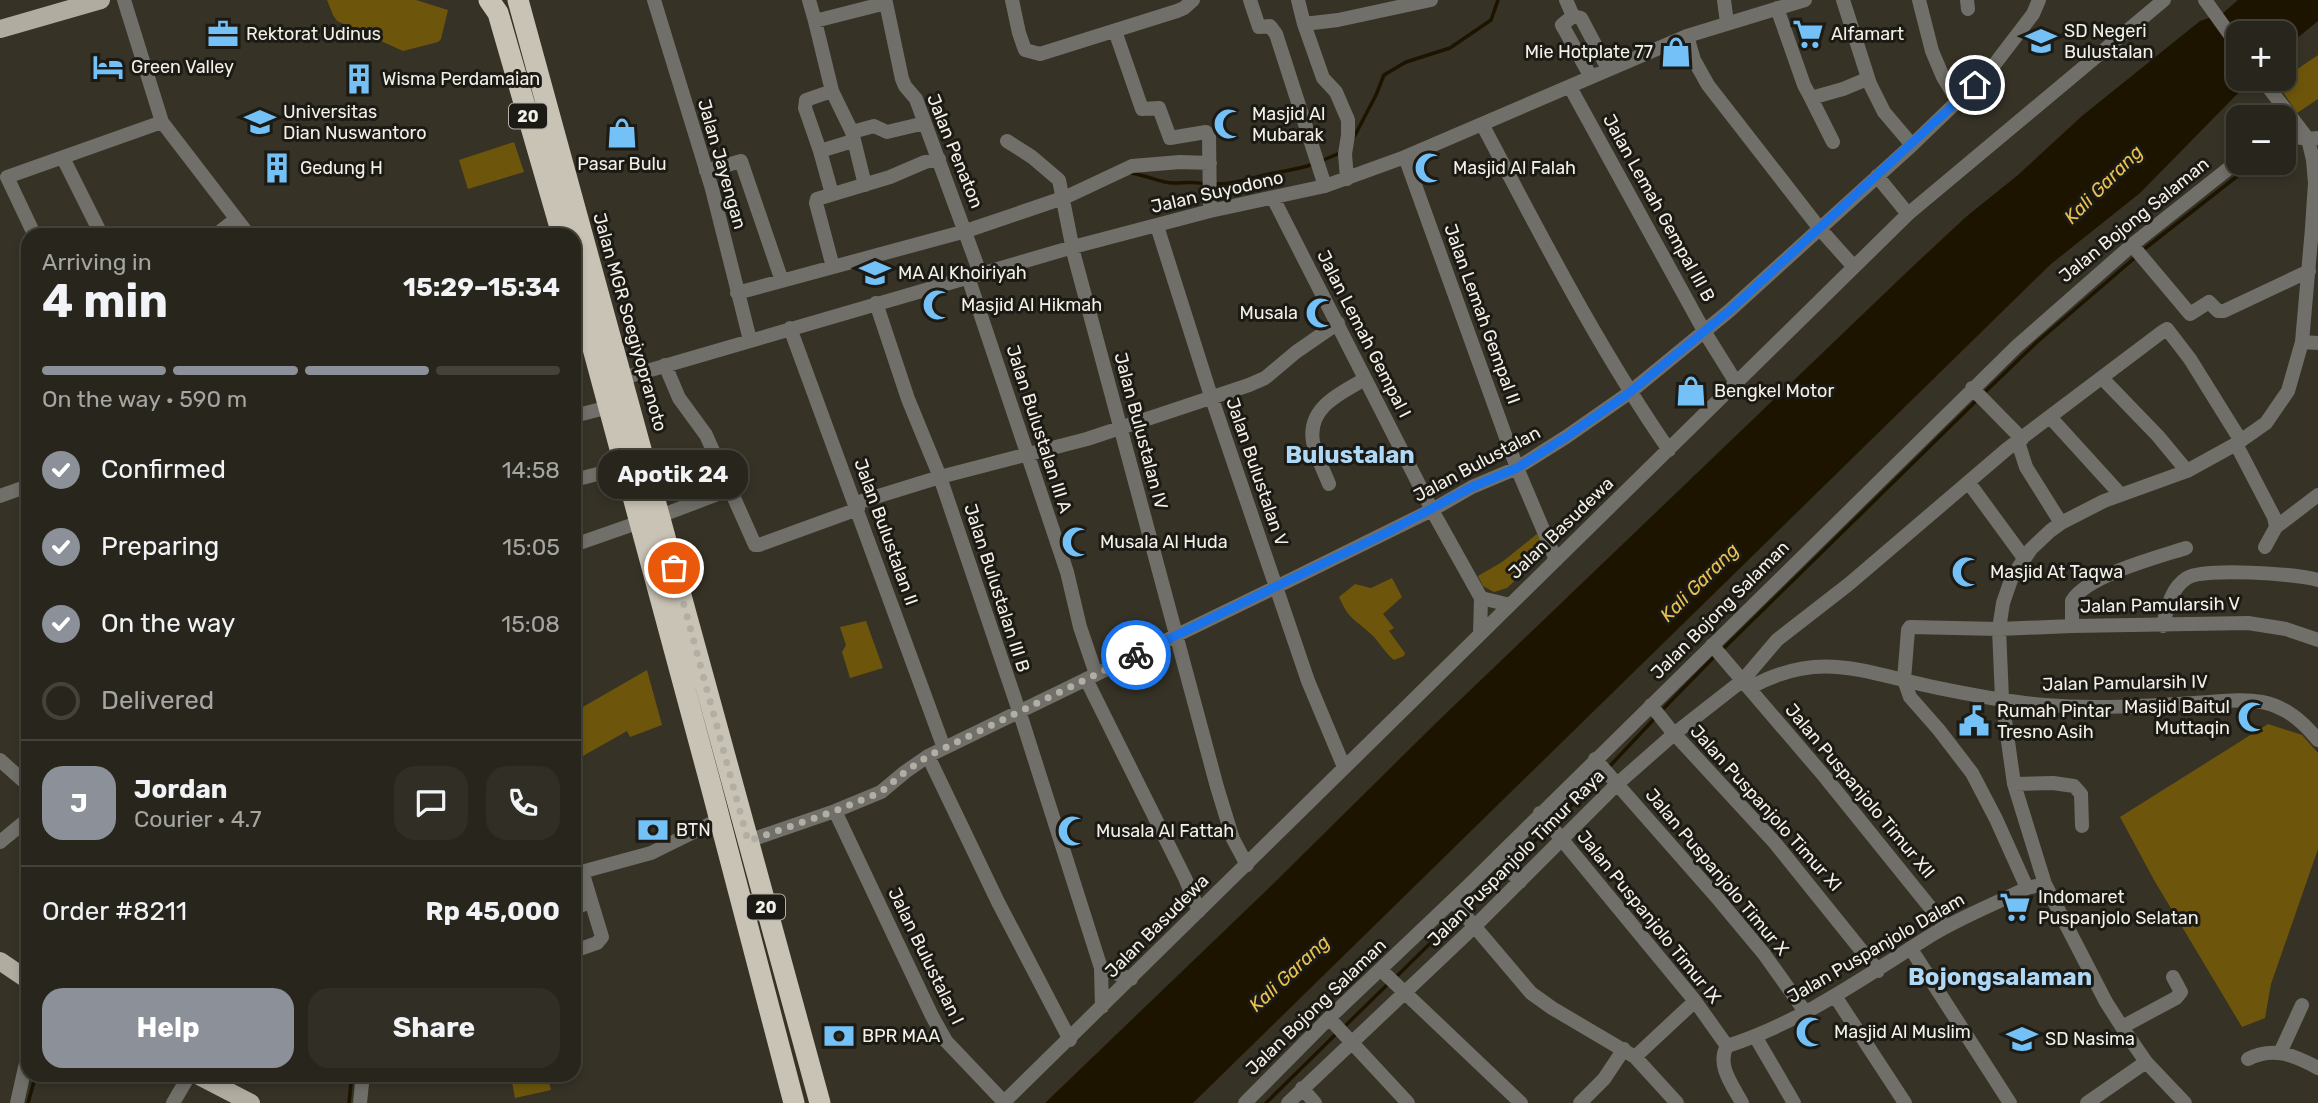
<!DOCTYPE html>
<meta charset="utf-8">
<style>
:root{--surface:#28261c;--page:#302e25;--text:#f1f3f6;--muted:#a5a5a3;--line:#44433b;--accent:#8c9099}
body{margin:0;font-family:Rubik,sans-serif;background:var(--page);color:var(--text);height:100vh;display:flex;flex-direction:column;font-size:26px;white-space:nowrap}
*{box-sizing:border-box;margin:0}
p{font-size:23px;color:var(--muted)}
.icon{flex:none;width:38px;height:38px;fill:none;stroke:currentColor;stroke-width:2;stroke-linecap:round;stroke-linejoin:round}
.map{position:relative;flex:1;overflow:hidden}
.side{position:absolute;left:21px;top:228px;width:560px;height:854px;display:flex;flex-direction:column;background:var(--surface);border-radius:21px;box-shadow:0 4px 10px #0003,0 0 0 2px var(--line)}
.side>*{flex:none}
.buttons{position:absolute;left:2226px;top:21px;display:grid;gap:14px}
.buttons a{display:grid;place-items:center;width:70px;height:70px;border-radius:14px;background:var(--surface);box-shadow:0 4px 10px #0003,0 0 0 2px var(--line);font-size:35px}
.pin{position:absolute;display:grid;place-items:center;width:60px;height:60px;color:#fff;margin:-30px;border:4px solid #fff;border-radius:50%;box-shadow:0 2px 7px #0007}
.courier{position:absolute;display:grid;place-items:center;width:70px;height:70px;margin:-35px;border:5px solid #1a73e8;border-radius:50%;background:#fff;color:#222;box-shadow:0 2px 9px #0007}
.bubble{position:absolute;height:49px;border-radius:21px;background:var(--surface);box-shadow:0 4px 10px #0003,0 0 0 2px var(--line);font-size:23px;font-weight:700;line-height:49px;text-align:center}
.head em{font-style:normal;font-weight:700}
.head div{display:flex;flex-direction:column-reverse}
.head{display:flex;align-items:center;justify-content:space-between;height:119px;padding:0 21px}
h1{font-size:46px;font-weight:700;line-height:52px}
.bar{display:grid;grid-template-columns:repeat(4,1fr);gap:10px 7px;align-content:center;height:84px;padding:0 21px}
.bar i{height:9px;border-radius:5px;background:var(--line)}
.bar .active{background:var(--accent)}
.bar p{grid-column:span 4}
.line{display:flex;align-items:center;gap:18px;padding:0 21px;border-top:2px solid var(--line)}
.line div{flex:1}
.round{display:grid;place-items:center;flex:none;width:74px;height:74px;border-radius:21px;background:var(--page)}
ol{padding:0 21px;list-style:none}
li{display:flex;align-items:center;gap:21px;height:77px}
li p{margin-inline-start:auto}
li .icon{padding:7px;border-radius:50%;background:var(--accent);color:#fff;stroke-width:4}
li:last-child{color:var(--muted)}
li i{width:38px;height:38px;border:4px solid var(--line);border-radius:50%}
.action{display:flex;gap:14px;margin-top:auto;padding:14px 21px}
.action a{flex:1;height:80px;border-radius:21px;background:var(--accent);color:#fff;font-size:28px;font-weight:700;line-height:80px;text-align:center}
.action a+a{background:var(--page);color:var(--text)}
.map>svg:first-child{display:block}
.green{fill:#6d560b}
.water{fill:#1d1400}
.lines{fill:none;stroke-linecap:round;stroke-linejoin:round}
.stream{stroke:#1d1400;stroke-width:3.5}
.minor{stroke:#716f69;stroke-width:14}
.major{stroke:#b0aca0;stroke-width:18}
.highway{stroke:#c9c3b5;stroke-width:21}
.done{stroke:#b1aea4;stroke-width:7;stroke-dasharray:0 12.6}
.route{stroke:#1a73e8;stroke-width:9}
.labels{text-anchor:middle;stroke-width:6;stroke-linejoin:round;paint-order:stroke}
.shield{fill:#1c1a14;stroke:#b2b0a8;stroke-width:2}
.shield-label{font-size:16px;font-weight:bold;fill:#f3f0e8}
.poi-label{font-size:18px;fill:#f3f0e8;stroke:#1c1a14;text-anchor:start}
.street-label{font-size:18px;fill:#f3f0e8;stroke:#1c1a14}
.water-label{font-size:19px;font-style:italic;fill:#e8c151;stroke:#1c1a14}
.district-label{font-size:24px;font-weight:bold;fill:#afd8f6;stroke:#1c1a14}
</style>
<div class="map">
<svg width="2318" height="1103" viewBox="0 0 2318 1103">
<rect width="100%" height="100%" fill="#363226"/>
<path class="green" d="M327,0h89l32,10 -7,29 -3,3 -35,9 -66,-30 -4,-6z
M2318,55v44l-21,14 -20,-30z
M514,142l10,30 -56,17 -9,-29z
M1537,534l10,16 -40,38 -13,4 -11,-6 -5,-10 24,-14z
M1392,578l10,19 -19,17 11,14 -5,3 16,22 -1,3 -10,4c-9,-7 -14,-17 -22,-25 -17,-16 -23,-15 -33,-38l16,-13 16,4z
M866,621l17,47 -33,10 -8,-26 4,-7 -6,-18z
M647,670l15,55 -32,12 -3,-6 -53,30v-49z
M2268,724l34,11 16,18v96l-47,135 -6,34 -23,9 -88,-147 -34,-63z
M547,1075l4,15 -36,8 -3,-16z"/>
<path class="water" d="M2238,0h80v21l-34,28v-16h-46v46h14l-112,114 -89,71 -858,839h-148l228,-219 164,-162 473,-453 57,-53 51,-41 64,-59 118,-95 23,-8z"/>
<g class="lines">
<path class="stream" d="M1354,137l22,-42 8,-20 22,-13 44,-14 41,-28 7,-20
M1321,161l19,-8
M1131,173c12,2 22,6 34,9 11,3 25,-2 40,2
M1213,184c20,1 37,-6 56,-10 16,-3 30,-5 45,-10
M2143,250l111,-87
M1984,393l53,-51 101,-87
M1722,650l257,-252
M1660,712l56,-57
M1608,768l47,-50
M1554,823l48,-49
M1511,864l37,-36
M1466,908l39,-38
M1396,977l64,-63
M1343,1028l47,-46
M28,1103l8,-29
M349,1103l3,-29
M1266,1103l71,-70"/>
<path class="minor" d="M124,0l38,122 86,112
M654,0l58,189 38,151
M809,0l6,21 71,-18 16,76 3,7 11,13 64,174
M1012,0l7,33 6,17 15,4 137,-43 7,-3 9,-8
M1250,0l9,27 11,-1 6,8 49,152
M1298,0l6,24 19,54 13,14 12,28v15l-3,19 2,25
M1566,0l7,16
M1724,0l3,23
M1843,0l27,84 14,28 28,33
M1919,0l13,51 11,26 15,25
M1967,0l1,9
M2205,0l33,46
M1777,8l27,77 7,13 32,-9 24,-10
M1573,16l-11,9 29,52
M1573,16l8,2 27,51
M815,21l17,70 20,41 13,53
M1304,24l34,-4 93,-20
M1115,31l27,78 17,-1 11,30 36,-6 3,3 1,76
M1687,36l7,24 14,25 112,144 34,38
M1570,87l134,244 33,53
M1811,98l22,44
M1482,124c59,111 115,222 187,326
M852,132l22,-6 13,6 38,-9
M2284,135l24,4 10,-1
M1007,141l25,16 27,23 15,75 143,532 16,52 14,26
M820,151l33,-10
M1405,157l112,311 39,92
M63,158l38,76
M706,171l35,-10 41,120
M1877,176l31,38
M832,194l-12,-43 -15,-43 1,-8 26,-9
M1273,198l159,312 49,88 -1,36
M1157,226l53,167 98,288 36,86
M34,234l-27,-57 155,-55
M217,234l19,-15
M2132,245l58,69 19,-12 9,9h6l85,-40
M833,267l-17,-64 1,-4 73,-22 35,-15 14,-3
M968,277l99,295 13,55 16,47
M737,293l229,-62 100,-34 66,-31 48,-4 30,1
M876,303l32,96 32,78 83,246 78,245 1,39
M790,328l154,420
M2302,342l16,1
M665,365l14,33 27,37 49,110h4l99,-36
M623,378l450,-131 137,-36 115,-25 80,-29 282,-121 118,-36
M2102,378l56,58 29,35
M1972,388l50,51
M574,416l35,-9
M2050,417l70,77
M2018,442l8,25 35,56
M2236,444l38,73 2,10 -11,20
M574,480l51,-13
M1969,483l55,75
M1329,484c-5,-13 -13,-28 -16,-42 -6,-35 28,-49 52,-63
M0,496l28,-10
M856,503l84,-26 147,-38 162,-54 16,-7 31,-26 42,-29
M660,516l71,-27
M2276,527l42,-32
M574,545l66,-23
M1481,598l29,7
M2072,626v-25c14,-25 86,-44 114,-53
M2163,626c4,-18 8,-38 24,-48 17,-11 110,-4 131,2
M1712,645l113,132 121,150
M1086,679l99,199 14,33
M1749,688c69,-38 111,-17 180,-2 38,8 77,16 116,19 48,4 100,1 149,-2 22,-1 46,-5 68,-1 25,5 41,20 56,38
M1651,705l19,24 105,114 103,128
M928,756l70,146 72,138
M1595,759l124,141 45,54 42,59
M0,760l28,25
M2014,784l39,-1 21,3 7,8 1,32
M835,811l97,205 14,25 58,61
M1540,813l155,188 32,45
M748,841l87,-30 46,-19 24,-20 23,-16 348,-169 156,-77 40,-23 45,-19 49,-31 63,-44 100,-82 183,-166 79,-76 42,-55 6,-14
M0,842l28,-23
M1498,856l22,26
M574,874l77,-21 69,-34
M2027,888l-31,-69 -24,-46 -33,-43 -29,-33 -6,-17 4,-50 2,-3 89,2 73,-3 176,-3 38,6 32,11
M1453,901l78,92 21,15 83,49 42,46
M574,909l17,-8
M1911,949l99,154
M574,951l23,-8 5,-6 -20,-66
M1101,968l30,11
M1381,970l140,133
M1835,996l70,107
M1329,1018l79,85
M2122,1027l54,-29 5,-6 -8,-15
M1755,1036l39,67
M1727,1046c75,-24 137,-69 203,-110 31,-19 65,-32 97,-48l9,-2
M1727,1046c-11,19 6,40 15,57
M2280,1053l22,-48
M1635,1057l60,-56
M2248,1059c25,-13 46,-4 70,9
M1302,1088l13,15
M17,1103l11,-49
M173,1103l17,-29
M360,1103l3,-29
M1003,1103l905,-889 256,-214
M1245,1103l84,-85 141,-134 547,-538 115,-101 106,-84
M1288,1103l187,-177 141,-141 58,-51 69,-54 34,-40 72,-56 158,-135 155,-117 5,-3 23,30 51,82
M1580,1103l24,-24 20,-30
M2087,1103l59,-41
M2185,1103l-39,-41 -24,-35 -16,-25 -61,-118 -31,-100 -12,-85 -3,-70 4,-26 9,-26 19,-28 19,-18 11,-8 43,-22 83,-30 49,-27 30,-21 22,-32 14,-49 10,-114 3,-45 -2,-23 -5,-21 -46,-60"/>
<path class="major" d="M0,29l101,-29
M0,961l28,19
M195,1074l56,29"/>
<path class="highway" d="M489,0l9,13 64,221
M518,0l302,1103
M574,278l137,508 83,317"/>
</g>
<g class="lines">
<path class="done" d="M674,568l74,273 87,-30 46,-19 24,-20 23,-16 208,-101"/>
<path class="route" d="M1136,655l250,-122 86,-46 45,-19 49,-31 63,-44 100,-82 246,-226"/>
</g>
<defs>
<g id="office-bare" transform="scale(2.415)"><path d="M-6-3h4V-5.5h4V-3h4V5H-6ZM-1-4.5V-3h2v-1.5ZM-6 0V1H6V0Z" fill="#73c1f6" stroke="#1c1a14" stroke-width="2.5" paint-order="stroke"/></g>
<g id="supermarket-bare" transform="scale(2.415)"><path d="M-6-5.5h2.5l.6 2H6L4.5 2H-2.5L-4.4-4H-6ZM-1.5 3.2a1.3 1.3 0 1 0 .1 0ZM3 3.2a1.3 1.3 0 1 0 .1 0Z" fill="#73c1f6" stroke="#1c1a14" stroke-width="2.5" paint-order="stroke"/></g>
<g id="school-bare" transform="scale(2.415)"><path d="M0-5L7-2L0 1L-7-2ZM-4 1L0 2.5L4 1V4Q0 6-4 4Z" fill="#73c1f6" stroke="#1c1a14" stroke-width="2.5" paint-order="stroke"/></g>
<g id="shop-bare" transform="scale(2.415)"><path d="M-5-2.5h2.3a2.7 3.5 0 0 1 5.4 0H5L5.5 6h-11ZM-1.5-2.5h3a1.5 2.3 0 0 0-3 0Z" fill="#73c1f6" stroke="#1c1a14" stroke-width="2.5" paint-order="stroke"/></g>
<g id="hotel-bare" transform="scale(2.415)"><path d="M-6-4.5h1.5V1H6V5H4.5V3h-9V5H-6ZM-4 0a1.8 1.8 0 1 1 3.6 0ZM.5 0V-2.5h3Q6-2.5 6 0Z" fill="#73c1f6" stroke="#1c1a14" stroke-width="2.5" paint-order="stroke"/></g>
<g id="building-bare" transform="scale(2.415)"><path d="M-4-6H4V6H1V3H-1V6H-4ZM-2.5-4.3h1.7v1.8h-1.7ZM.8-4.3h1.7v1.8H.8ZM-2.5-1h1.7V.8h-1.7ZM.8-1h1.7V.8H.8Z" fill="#73c1f6" stroke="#1c1a14" stroke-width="2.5" paint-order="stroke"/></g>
<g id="university-bare" transform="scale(2.415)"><path d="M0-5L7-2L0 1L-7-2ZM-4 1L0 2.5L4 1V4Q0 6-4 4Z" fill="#73c1f6" stroke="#1c1a14" stroke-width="2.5" paint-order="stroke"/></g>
<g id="mosque-bare" transform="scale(2.415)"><path d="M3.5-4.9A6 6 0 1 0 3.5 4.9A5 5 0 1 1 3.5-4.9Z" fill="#73c1f6" stroke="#1c1a14" stroke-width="2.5" paint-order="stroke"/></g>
<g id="civic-bare" transform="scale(2.415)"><path d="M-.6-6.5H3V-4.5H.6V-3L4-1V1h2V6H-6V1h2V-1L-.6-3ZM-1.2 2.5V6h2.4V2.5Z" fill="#73c1f6" stroke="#1c1a14" stroke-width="2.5" paint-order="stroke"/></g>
<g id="bank-bare" transform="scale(2.415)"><path d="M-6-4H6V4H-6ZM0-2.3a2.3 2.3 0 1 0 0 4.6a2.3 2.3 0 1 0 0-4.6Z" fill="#73c1f6" stroke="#1c1a14" stroke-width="2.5" paint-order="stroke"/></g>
</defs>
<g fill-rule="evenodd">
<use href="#office-bare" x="223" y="34"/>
<use href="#supermarket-bare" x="1808" y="34"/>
<use href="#school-bare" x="2041" y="41"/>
<use href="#shop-bare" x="1676" y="52"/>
<use href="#hotel-bare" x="108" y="67"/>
<use href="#building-bare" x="359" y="79"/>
<use href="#university-bare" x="260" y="122"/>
<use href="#mosque-bare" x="1229" y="124"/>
<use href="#shop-bare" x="622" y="133"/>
<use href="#building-bare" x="277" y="168"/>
<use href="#mosque-bare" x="1430" y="168"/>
<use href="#school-bare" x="875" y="273"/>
<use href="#mosque-bare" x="938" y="305"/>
<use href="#mosque-bare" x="1321" y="313"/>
<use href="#shop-bare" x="1691" y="391"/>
<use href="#mosque-bare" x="1077" y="542"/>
<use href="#mosque-bare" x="1967" y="572"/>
<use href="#mosque-bare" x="2253" y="717"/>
<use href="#civic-bare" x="1974" y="721"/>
<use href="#bank-bare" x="653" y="830"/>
<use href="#mosque-bare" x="1073" y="831"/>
<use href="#supermarket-bare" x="2015" y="907"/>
<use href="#mosque-bare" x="1811" y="1032"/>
<use href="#bank-bare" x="839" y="1036"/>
<use href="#school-bare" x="2022" y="1039"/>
</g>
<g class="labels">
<g class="shield">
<rect x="509" y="103.5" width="38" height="25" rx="5"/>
<rect x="747" y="894.5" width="38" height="25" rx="5"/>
</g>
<g class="shield-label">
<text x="528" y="122">20</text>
<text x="766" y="913">20</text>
</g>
<g class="poi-label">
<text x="2064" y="37">SD Negeri<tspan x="2064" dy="21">Bulustalan</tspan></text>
<text x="246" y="40">Rektorat Udinus</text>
<text x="1831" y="40">Alfamart</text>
<text x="1653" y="58" text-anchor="end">Mie Hotplate 77</text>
<text x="131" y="73">Green Valley</text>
<text x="382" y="85">Wisma Perdamaian</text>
<text x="283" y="118">Universitas<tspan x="283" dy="21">Dian Nuswantoro</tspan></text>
<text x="1252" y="120">Masjid Al<tspan x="1252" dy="21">Mubarak</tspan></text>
<text x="622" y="170" text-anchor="middle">Pasar Bulu</text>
<text x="300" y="174">Gedung H</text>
<text x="1453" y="174">Masjid Al Falah</text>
<text x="898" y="279">MA Al Khoiriyah</text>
<text x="961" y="311">Masjid Al Hikmah</text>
<text x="1298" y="319" text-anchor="end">Musala</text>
<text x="1714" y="397">Bengkel Motor</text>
<text x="1100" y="548">Musala Al Huda</text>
<text x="1990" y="578">Masjid At Taqwa</text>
<text x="2230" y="713" text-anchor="end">Masjid Baitul<tspan x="2230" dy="21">Muttaqin</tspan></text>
<text x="1997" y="717">Rumah Pintar<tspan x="1997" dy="21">Tresno Asih</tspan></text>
<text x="676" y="836">BTN</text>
<text x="1096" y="837">Musala Al Fattah</text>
<text x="2038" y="903">Indomaret<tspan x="2038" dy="21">Puspanjolo Selatan</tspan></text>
<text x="1834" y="1038">Masjid Al Muslim</text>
<text x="862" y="1042">BPR MAA</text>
<text x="2045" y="1045">SD Nasima</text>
</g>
<g class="street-label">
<text transform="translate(955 151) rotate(68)" y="6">Jalan Penaton</text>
<text transform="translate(722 164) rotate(74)" y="6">Jalan Jayengan</text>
<text transform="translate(1217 192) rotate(-13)" y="6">Jalan Suyodono</text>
<text transform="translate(1659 208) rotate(61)" y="6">Jalan Lemah Gempal III B</text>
<text transform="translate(2134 220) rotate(-39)" y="6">Jalan Bojong Salaman</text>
<text transform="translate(1482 314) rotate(70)" y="6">Jalan Lemah Gempal II</text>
<text transform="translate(630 322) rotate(74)" y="6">Jalan MGR Soegiyopranoto</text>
<text transform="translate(1364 334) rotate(63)" y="6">Jalan Lemah Gempal I</text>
<text transform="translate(1039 429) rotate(72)" y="6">Jalan Bulustalan III A</text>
<text transform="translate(1141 431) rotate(75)" y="6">Jalan Bulustalan IV</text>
<text transform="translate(1477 464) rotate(-28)" y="6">Jalan Bulustalan</text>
<text transform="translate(1257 472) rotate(71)" y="6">Jalan Bulustalan V</text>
<text transform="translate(1561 528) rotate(-44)" y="6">Jalan Basudewa</text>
<text transform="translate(886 532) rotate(70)" y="6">Jalan Bulustalan II</text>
<text transform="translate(997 588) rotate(72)" y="6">Jalan Bulustalan III B</text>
<text transform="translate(2160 605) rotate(-1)" y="6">Jalan Pamularsih V</text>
<text transform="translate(1720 610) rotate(-45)" y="6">Jalan Bojong Salaman</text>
<text transform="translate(2125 683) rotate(-1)" y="6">Jalan Pamularsih IV</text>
<text transform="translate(1860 791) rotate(50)" y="6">Jalan Puspanjolo Timur XII</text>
<text transform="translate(1766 808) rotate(48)" y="6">Jalan Puspanjolo Timur XI</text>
<text transform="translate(1516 858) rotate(-45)" y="6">Jalan Puspanjolo Timur Raya</text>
<text transform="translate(1717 872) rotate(50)" y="6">Jalan Puspanjolo Timur X</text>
<text transform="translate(1649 917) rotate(51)" y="6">Jalan Puspanjolo Timur IX</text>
<text transform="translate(1157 926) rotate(-45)" y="6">Jalan Basudewa</text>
<text transform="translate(1876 948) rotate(-30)" y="6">Jalan Puspanjolo Dalam</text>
<text transform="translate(926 956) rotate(64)" y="6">Jalan Bulustalan I</text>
<text transform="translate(1316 1007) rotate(-44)" y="6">Jalan Bojong Salaman</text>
</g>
<g class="water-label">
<text transform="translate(2103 184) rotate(-45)" y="7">Kali Garang</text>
<text transform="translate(1699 582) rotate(-45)" y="7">Kali Garang</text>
<text transform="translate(1289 973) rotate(-43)" y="7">Kali Garang</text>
</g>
<g class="district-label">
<text x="1350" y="463">Bulustalan</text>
<text x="2000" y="985">Bojongsalaman</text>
</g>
</g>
</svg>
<div class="buttons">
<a>+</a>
<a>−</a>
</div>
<div class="pin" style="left:674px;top:568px;background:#ea580c"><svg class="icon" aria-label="bag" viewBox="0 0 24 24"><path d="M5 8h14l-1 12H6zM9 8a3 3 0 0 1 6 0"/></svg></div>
<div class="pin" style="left:1975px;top:85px;background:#1f2937"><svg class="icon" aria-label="home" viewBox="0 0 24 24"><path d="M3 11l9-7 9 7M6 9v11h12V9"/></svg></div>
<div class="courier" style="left:1136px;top:655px"><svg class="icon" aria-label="bike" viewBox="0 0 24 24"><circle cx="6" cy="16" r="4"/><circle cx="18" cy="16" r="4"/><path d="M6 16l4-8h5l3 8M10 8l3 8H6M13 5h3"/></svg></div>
<div class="bubble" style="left:598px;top:450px;width:150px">Apotik 24</div>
<section class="side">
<div class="head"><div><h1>4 min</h1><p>Arriving in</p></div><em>15:29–15:34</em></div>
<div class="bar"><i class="active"></i><i class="active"></i><i class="active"></i><i></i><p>On the way · 590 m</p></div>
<ol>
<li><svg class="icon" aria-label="check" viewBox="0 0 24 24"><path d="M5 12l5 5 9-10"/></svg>Confirmed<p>14:58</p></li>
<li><svg class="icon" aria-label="check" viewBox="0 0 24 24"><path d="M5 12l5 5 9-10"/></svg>Preparing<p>15:05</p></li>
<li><svg class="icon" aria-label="check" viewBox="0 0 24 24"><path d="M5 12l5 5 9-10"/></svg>On the way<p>15:08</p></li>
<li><i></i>Delivered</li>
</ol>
<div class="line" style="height:126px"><b class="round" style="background:var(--accent);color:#fff">J</b><div><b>Jordan</b><p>Courier · 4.7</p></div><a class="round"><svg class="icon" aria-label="chat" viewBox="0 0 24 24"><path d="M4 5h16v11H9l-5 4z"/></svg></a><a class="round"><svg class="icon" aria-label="phone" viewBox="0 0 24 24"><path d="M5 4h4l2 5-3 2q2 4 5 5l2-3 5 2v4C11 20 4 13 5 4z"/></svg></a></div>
<div class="line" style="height:91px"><div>Order #8211</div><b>Rp 45,000</b></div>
<div class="action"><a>Help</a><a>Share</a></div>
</section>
</div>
